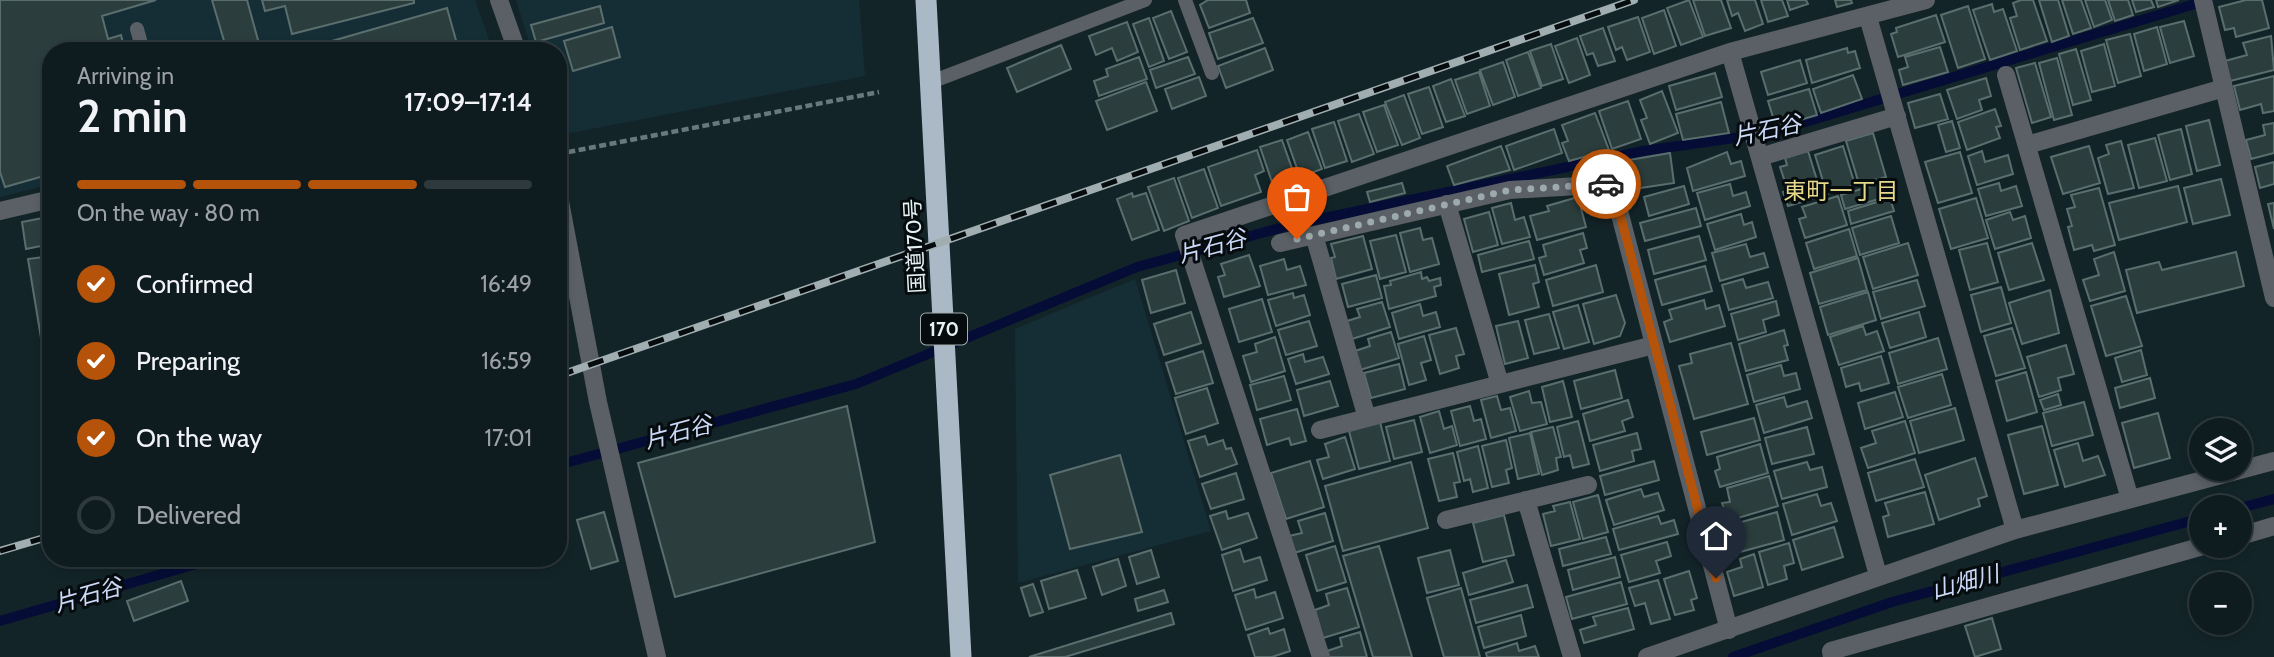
<!DOCTYPE html>
<meta charset="utf-8">
<style>
:root{--surface:#0e1b1f;--page:#1c282c;--text:#f1f3f6;--muted:#9ba1a4;--line:#2e393d;--accent:#b45309}
body{margin:0;font-family:Cabin,"Noto Sans JP",sans-serif;background:var(--page);color:var(--text);height:100vh;display:flex;flex-direction:column;font-size:26px;white-space:nowrap}
*{box-sizing:border-box;margin:0}
p{font-size:23px;color:var(--muted)}
.icon{flex:none;width:38px;height:38px;fill:none;stroke:currentColor;stroke-width:2;stroke-linecap:round;stroke-linejoin:round}
.map{position:relative;flex:1;overflow:hidden}
.drawer{position:absolute;left:42px;top:42px;width:525px;height:525px;display:flex;flex-direction:column;background:var(--surface);border-radius:28px;box-shadow:0 4px 10px #0003,0 0 0 2px var(--line)}
.drawer>*{flex:none}
.fabs{position:absolute;left:2189px;top:418px;display:grid;gap:14px}
.fabs a{display:grid;place-items:center;width:63px;height:63px;border-radius:50%;background:var(--surface);box-shadow:0 4px 10px #0003,0 0 0 2px var(--line);font-size:35px}
.pin{position:absolute;display:grid;place-items:center;width:60px;height:60px;color:#fff;margin:-72px -30px;border-radius:50% 50% 50% 0;rotate:-45deg;box-shadow:0 0 7px #0007}
.pin .icon{rotate:45deg}
.courier{position:absolute;display:grid;place-items:center;width:70px;height:70px;margin:-35px;border:5px solid #b45309;border-radius:50%;background:#fff;color:#222;box-shadow:0 2px 9px #0007}
.overview em{font-style:normal;font-weight:600}
.overview div{display:flex;flex-direction:column-reverse}
.overview{display:flex;align-items:center;justify-content:space-between;height:119px;padding:0 35px}
h1{font-size:46px;font-weight:600;line-height:52px}
.bar{display:grid;grid-template-columns:repeat(4,1fr);gap:10px 7px;align-content:center;height:84px;padding:0 35px}
.bar i{height:9px;border-radius:5px;background:var(--line)}
.bar .active{background:var(--accent)}
.bar p{grid-column:span 4}
ol{padding:0 35px;list-style:none}
li{display:flex;align-items:center;gap:21px;height:77px}
li p{margin-inline-start:auto}
li .icon{padding:7px;border-radius:50%;background:var(--accent);color:#fff;stroke-width:4}
li:last-child{color:var(--muted)}
li i{width:38px;height:38px;border:4px solid var(--line);border-radius:50%}
.map>svg:first-child{display:block}
.built{fill:#152e36}
.lines{fill:none;stroke-linecap:round;stroke-linejoin:round}
.stream{stroke:#050d37;stroke-width:10}
.building{fill:#2b3e3d;stroke:#5a6e6e;stroke-width:2}
.path{stroke:#69787c;stroke-width:4.5;stroke-dasharray:7 3.5;stroke-linecap:butt}
.lane{stroke:#5a6065;stroke-width:14}
.street{stroke:#5a6065;stroke-width:18}
.highway{stroke:#aab9c5;stroke-width:21}
.rail-casing{stroke:#a1aeb1;stroke-width:8}
.rail{stroke:#060c0e;stroke-width:5;stroke-dasharray:16;stroke-linecap:butt}
.done{stroke:#9ca9ad;stroke-width:7;stroke-dasharray:0 12.6}
.route{stroke:#b45309;stroke-width:9}
.labels{text-anchor:middle;stroke-width:6;stroke-linejoin:round;paint-order:stroke}
.shield{fill:#060c0e;stroke:#a3acaf;stroke-width:2}
.shield-label{font-size:19px;font-weight:bold;fill:#e6f1f4}
.street-label{font-size:21px;fill:#e6f1f4;stroke:#060c0e}
.water-label{font-size:23px;font-style:italic;fill:#ccd9f8;stroke:#060c0e}
.neighbourhood-label{font-size:23px;fill:#e8d88a;stroke:#060c0e}
</style>
<div class="map">
<svg width="2274" height="657" viewBox="0 0 2274 657">
<rect width="100%" height="100%" fill="#132429"/>
<path class="built" d="M0,0h475l18,51h-442v133l-51,13z
M516,0h343l6,76 -305,59 -2,-84h-26z
M1135,279l76,252 -193,52 -3,-254z"/>
<g class="lines">
<path class="stream" d="M558,465l298,-81 281,-117 154,-42 352,-74 126,-18 439,-133
M2240,508l34,-9
M0,621l217,-63
M1733,657l159,-55 310,-84"/>
</g>
<path class="building" d="M0,0h156l-54,16 6,23 13,-4 4,16h-74v123l-46,13 -5,-15z
M212,0h35l14,51h-34z
M262,0h152v3l-122,31 -7,-28 -20,5z
M1208,0h38l4,13 -41,15 -9,-23z
M1689,0l14,37 -22,8 -14,-37z
M1693,0h28l10,28 -26,8z
M1727,0h28l8,24 -18,7 -7,-18 -6,3z
M1761,0h21l6,16 -20,6z
M1787,0h19l2,4 -18,6z
M1835,0h16l1,3 -15,4z
M2021,0h12l14,41 -27,9 -10,-32 7,-2 -4,-13z
M2039,0h19l11,36 -17,6z
M2062,0h19l10,28 -18,6z
M2085,0h20l7,20 -18,7z
M2108,0h20l5,15 -18,6z
M2132,0h19l3,7 -18,5z
M2156,0h23l-21,7z
M2246,0h16l7,28 -33,9 -2,-9 -9,2 -6,-23z
M1992,4l2,8 9,-3 14,42 -27,9 -17,-50z
M600,6l4,17 -68,19 -5,-17z
M1968,6l17,53 -27,9 -17,-53z
M447,8l12,43h-162z
M1664,10l12,36 -22,8 -12,-36z
M1171,11l16,41 -18,7 -16,-41z
M1936,15l9,27 -47,15 -7,-23 6,-2 -1,-4z
M1638,17l12,35 -23,8 -5,-13 -6,3 -8,-23z
M1149,18l15,43 -15,6 -16,-43z
M1253,18l10,25 -45,16 -9,-26z
M2184,21l10,35 -24,7 -10,-36z
M1127,22l11,30 -21,9 -5,-13 -16,7 -7,-19z
M612,27l8,30 -47,14 -9,-30z
M2157,27l10,37 -23,7 -10,-37z
M1603,28l12,33 -17,5 -5,-13 -6,2 -7,-19z
M2130,34l11,42 -23,7 -12,-43z
M2271,36l3,34 -44,11 -5,-20 22,-6 -4,-12z
M1577,38l13,37 -21,8 -14,-37z
M1551,44l12,35 -21,7 -12,-35z
M2104,44l11,42 -23,6 -11,-41z
M1061,45l10,24 -54,23 -10,-24z
M1940,47l8,25 -45,13 -4,-15 9,-3 -3,-10z
M1265,48l8,22 -47,18 -8,-22z
M1847,48l1,5 7,-2 5,17 -48,15 -6,-23z
M2076,49l15,51 -18,5 -14,-51z
M1528,52l13,36 -23,8 -12,-36z
M1139,57l8,22 -48,17 -5,-15 14,-5 -2,-7z
M1188,57l7,17 -39,14 -6,-18z
M2057,58l15,57 -18,5 -15,-57z
M1800,60l7,23 -39,12 -7,-23z
M1503,62l12,35 -22,8 -13,-35z
M2035,63l16,54 -19,6 -16,-55z
M1479,72l11,34 -23,8 -12,-34z
M1715,73l7,24 -46,13 -7,-24z
M1853,75l9,24 -41,14 -8,-24z
M2274,76v35l-11,2 -2,-9 -21,6 -6,-24z
M1199,77l7,19 -34,13 -7,-20z
M1986,78l5,18 -12,4 3,10 -25,9 -10,-29z
M1451,79l14,37 -19,6 -13,-36z
M1146,82l11,29 -50,19 -11,-29z
M1429,87l14,40 -21,7 -14,-40z
M1809,89l8,26 -41,12 -8,-26z
M1662,91l16,42 -28,11 -9,-24 6,-2 -7,-18z
M1940,94l8,25 -33,9 -7,-25z
M1404,95l16,43 -18,7 -17,-43z
M1628,101l13,38 -29,10 -13,-38z
M1721,102l8,31 -46,7 -7,-26z
M1384,105l14,40 -21,7 -14,-40z
M1995,109l6,17 -5,1 4,11 -33,12 -9,-28z
M1595,113l14,37 -40,11 -7,-18 6,-2 -6,-16z
M1359,114l15,40 -22,8 -14,-41z
M2209,120l11,45 -23,6 -11,-45z
M1952,121l8,27 -14,4 -8,-27z
M1334,122l13,39 -22,7 -13,-39z
M2274,123v30l-23,6 -5,-19 19,-5 -2,-10z
M1554,129l8,24 -48,17 -8,-24z
M2181,129l11,45 -22,6 -12,-45z
M1308,132l14,37 -22,8 -13,-37z
M1873,133l13,44 -27,7 -13,-43z
M2155,138l12,43 -28,7 -11,-43z
M1282,140l14,40 -22,8 -14,-41z
M2121,141l13,47 -26,6 -10,-36 11,-4 -3,-9z
M1501,146l9,24 -56,15 -7,-19z
M1843,146l12,39 -28,9 -12,-39z
M2089,146l11,37 -37,11 -12,-37z
M1257,150l7,21 -9,4 6,17 -40,14 -13,-39z
M1808,151l14,45 -34,10 -5,-14 5,-1 -8,-24 7,-2 -2,-7z
M1982,151l3,11 23,-7 5,19 -36,11 -9,-29z
M1727,152l4,12 10,-3 4,15 -52,15 -6,-23z
M1960,152l12,41 -34,10 -13,-41z
M1670,153l4,30 -47,7 -4,-29z
M2274,162v22l-14,4 -5,-21z
M1204,169l14,39 -26,10 -14,-40z
M1174,178l15,43 -25,10 -16,-44z
M2221,179l9,36 -37,9 -9,-36z
M1885,182l4,14 -44,13 -4,-14z
M1402,183l3,10 -35,9 -3,-10z
M1999,183l2,8 15,-5 6,20 -36,10 -8,-27z
M1730,184l3,12 13,-4 4,14 -45,14 -8,-27z
M1684,186l5,18 -40,12 -5,-19z
M2178,186l9,36 -68,18 -10,-37z
M2099,188l16,57 -21,6 -2,-6 -18,5 -6,-23 4,-1 -5,-17 8,-2 -4,-12z
M1132,193l1,4 13,-4 13,37 -27,10 -15,-41z
M1838,196l9,29 -42,13 -6,-19 7,-2 -4,-10z
M1578,197l8,30 -49,13 -7,-24 19,-5 -2,-5z
M1890,198l4,13 -43,13 -3,-13z
M1976,198l12,40 -37,11 -12,-40z
M1511,203l4,17 9,-3 6,20 -28,7 -10,-36z
M2274,203v26l-6,-25z
M1696,208l5,18 -56,15 -5,-18z
M1489,212l9,33 -25,7 -9,-33z
M2010,212l3,8 12,-4 6,22 -36,11 -9,-29z
M1741,214l3,11 8,-3 4,15 -41,13 -8,-26z
M1891,216l8,27 -39,12 -8,-27z
M48,217l3,27 -25,5 -4,-27z
M1420,228l3,12 9,-2 7,26 -29,8 -10,-39z
M1849,229l8,27 -43,13 -8,-26z
M1583,233l4,15 -7,2 4,13 -40,12 -5,-17 7,-2 -3,-11z
M1396,235l10,37 -26,7 -10,-38z
M1363,236l9,33 -36,10 -5,-21 4,-1 -4,-13z
M1699,236l7,24 -52,14 -6,-24z
M1529,241l5,18 -52,13 -4,-17z
M1908,243l10,32 -45,14 -10,-32z
M1987,243l11,39 -28,8 -11,-40z
M2032,243l12,37 -35,10 -11,-37z
M1746,244l4,13 14,-4 4,14 -48,14 -8,-28z
M2114,252l11,39 -35,10 -7,-21 16,-5 -5,-16z
M2236,252l8,34 -107,27 -11,-43 33,-8 3,8z
M1249,255l11,31 -36,11 -6,-20 7,-2 -4,-11z
M51,256v86l-9,2 -14,-85z
M1858,258l9,32 -48,14 -9,-31z
M1284,259l3,11 13,-4 6,19 -38,10 -8,-29z
M1535,265l4,17 -6,2 6,23 -30,8 -10,-41z
M1596,265l7,27 -50,14 -7,-26z
M1705,266l7,25 -50,14 -7,-25z
M1176,270l9,33 -34,10 -9,-33z
M1421,272l1,7 5,-2 2,4 11,-3 1,7 -7,2 2,9 -47,13 -5,-23 7,-1 -1,-4z
M1376,275l6,23 -34,9 -6,-23z
M1743,279l3,9 22,-6 5,16 -44,12 -7,-25z
M1917,280l8,26 -44,13 -8,-27z
M2001,287l10,36 -30,9 -10,-37z
M2050,290l9,43 -37,11 -13,-41z
M1868,292l8,28 -48,15 -8,-28z
M1293,293l1,5 10,-3 6,20 -34,11 -8,-26z
M1616,295l9,28 -5,13 -26,8 -11,-40z
M2126,296l16,50 -36,10 -15,-50z
M1262,299l10,33 -33,10 -10,-33z
M1704,300l2,9 13,-4 6,21 -55,16 -6,-20 8,-3 -3,-9z
M1776,301l3,14 -16,5 3,12 -28,8 -7,-26z
M1382,302l8,25 -38,12 -5,-18 13,-4 -3,-8z
M1420,304l3,12 13,-4 4,15 -41,12 -7,-26z
M1578,305l11,37 -25,7 -11,-37z
M1191,312l10,31 -37,12 -10,-31z
M1919,312l7,25 -36,11 -8,-25z
M1549,314l10,34 -25,6 -9,-34z
M1309,321l8,25 -31,9 -8,-25z
M1518,321l10,37 -23,6 -9,-38z
M1863,326l3,9 11,-4 7,20 -45,14 -9,-28z
M1456,328l8,26 -8,2 3,12 -19,6 -11,-39z
M2012,328l13,40 -29,8 -12,-40z
M1784,330l4,15 -4,1 4,14 -42,11 -7,-27z
M1391,332l8,26 -39,12 -5,-19 15,-5 -2,-7z
M1424,336l7,24 -10,3 5,17 -17,5 -11,-41z
M1275,337l10,34 -34,11 -8,-26 14,-4 -2,-8z
M1938,338l9,31 -49,15 -9,-31z
M1731,343l17,61 -54,15 -15,-53 13,-3 -2,-9z
M2066,345l8,29 -16,4 3,12 -22,7 -12,-40z
M2141,350l6,25 -25,7 -7,-24z
M1203,351l10,32 -37,11 -10,-31z
M1303,354l2,8 18,-5 6,17 -33,10 -8,-25z
M1881,356l8,27 -28,8 -2,-8 -13,4 -5,-19z
M1399,364l6,25 -34,9 -7,-25z
M1781,365l3,11 12,-3 4,16 -46,13 -7,-27z
M1615,370l7,28 -41,11 -7,-28z
M2026,372l11,40 -30,9 -11,-40z
M1942,374l9,31 -43,13 -10,-31z
M1284,376l7,24 -34,10 -7,-25z
M2150,378l5,20 -35,10 -5,-20z
M1330,381l8,25 -34,10 -7,-26z
M1563,381l9,36 -22,5 -8,-35z
M1207,388l11,35 -32,11 -11,-36z
M1529,391l3,12 9,-1 6,22 -27,7 -10,-34z
M1895,392l8,25 -38,12 -7,-26z
M2058,394l3,11 -17,5 -4,-10z
M1497,396l4,14 9,-2 6,23 -25,7 -10,-38z
M1784,397l3,10 20,-6 5,17 -48,15 -8,-28z
M1628,400l5,17 -11,4 3,10 -35,10 -7,-27z
M2084,402l9,33 -41,11 -9,-33z
M847,406l28,136 -200,55 -37,-134z
M1470,406l4,15 7,-2 5,20 -26,7 -9,-35z
M1955,408l9,32 -45,13 -9,-32z
M1297,409l9,32 -15,4 -2,-7 -22,7 -7,-26z
M1439,411l5,18 8,-3 5,19 -27,8 -10,-36z
M2158,413l12,45 -36,10 -12,-45z
M1754,418l6,22 -53,15 -6,-23z
M1414,420l8,32 -28,7 -8,-32z
M1578,421l11,43 -16,4 -3,-13 -6,2 -7,-30z
M1905,421l10,32 -47,15 -7,-20 15,-5 -4,-12z
M1380,422l10,39 -31,8 -10,-38z
M2042,426l16,59 -34,9 -16,-59z
M1553,427l8,30 -5,1 2,12 -16,5 -11,-43z
M1807,427l7,27 -42,10 -7,-26z
M1530,433l9,41 -21,5 -9,-41z
M1637,433l4,16 -9,2 2,10 -34,10 -7,-26z
M1205,436l3,9 15,-5 3,9 5,-1 6,16 -37,13 -12,-36z
M1345,437l10,32 -32,10 -6,-19 12,-3 -4,-13z
M1506,440l6,28 -6,2 3,13 -17,4 -10,-41z
M2078,443l5,18 15,-5 7,19 -40,12 -11,-37z
M1760,444l8,29 -48,14 -5,-16 5,-2 -3,-12z
M1478,446l10,42 -15,4 -3,-13 -6,2 -7,-29z
M1453,453l7,29 -6,1 3,14 -18,4 -11,-42z
M1120,455l22,77 -72,17 -20,-74z
M1975,458l12,38 -9,3 2,7 -41,14 -14,-45z
M1915,459l9,28 -48,14 -8,-28z
M1310,461l14,46 -38,12 -15,-46z
M1654,461l5,19 -54,15 -5,-19z
M1411,462l17,66 -85,23 -18,-65z
M1807,462l3,8 12,-3 5,20 -45,12 -8,-28z
M1236,473l8,26 -33,10 -9,-25z
M1769,476l9,30 -50,15 -6,-18 8,-1 -3,-14z
M1641,489l3,8 14,-4 6,17 -50,15 -8,-25z
M1925,492l9,32 -46,13 -5,-20 6,-2 -4,-12z
M558,493l10,35 -10,3z
M1817,494l4,12 10,-3 6,18 -45,14 -9,-31z
M1598,495l10,37 -25,7 -10,-37z
M1570,502l10,37 -29,7 -8,-32 12,-3 -2,-5z
M1226,511l2,8 20,-6 9,25 -35,12 -12,-34z
M604,512l14,49 -27,8 -14,-49z
M1777,512l7,28 -44,12 -5,-15 6,-2 -3,-12z
M1325,513l8,28 -39,12 -5,-17 13,-3 -4,-12z
M1504,515l10,40 -31,7 -10,-39z
M1658,516l3,8 13,-4 4,14 -59,16 -6,-21z
M1834,527l9,30 -41,13 -9,-30z
M1606,537l5,17 -48,12 -4,-17z
M1667,542l4,14 -15,5 4,12 -31,9 -8,-27z
M1789,543l5,20 -10,3 3,13 -19,6 -9,-33z
M1335,546l11,36 -29,9 -11,-36z
M1379,546l33,111h-39l-30,-101z
M1240,549l4,13 16,-5 7,23 -34,11 -11,-36z
M1151,550l8,27 -22,7 -8,-27z
M1450,550l9,35 -32,8 -9,-35z
M1754,554l9,33 -29,9 -7,-24 15,-5 -2,-8z
M1615,557l5,20 -47,13 -5,-20z
M448,558h32l-29,9z
M1118,559l8,27 -24,9 -9,-28z
M1506,560l7,22 -44,13 -6,-22z
M1077,570l9,28 -37,11 -8,-28z
M1689,571l8,27 -6,2 3,10 -19,5 -11,-36z
M1658,580l12,39 -19,5 -6,-21 -10,3 -6,-18z
M181,581l7,20 -54,20 -7,-20z
M1621,582l6,22 -55,15 -6,-22z
M1033,584l10,28 -13,4 -9,-28z
M1527,585l6,22 -57,16 -6,-23z
M1347,588l12,39 -36,11 -8,-28 14,-5 -3,-11z
M1461,588l19,69h-36l-17,-59z
M1254,589l2,9 19,-6 8,26 -37,12 -11,-35z
M1164,590l4,12 -30,9 -3,-12z
M1628,608l6,21 -50,14 -4,-13 16,-5 -3,-8z
M1171,613l3,11 -109,33h-36z
M1521,615l5,21 -42,12 -6,-21z
M1992,618l9,31 -26,8 -10,-31z
M1268,628l2,6 14,-5 6,22 -18,6h-17l-7,-22z
M1360,632l7,25h-39l-1,-6 15,-5 -2,-8z
M1517,643l2,8 16,-5 4,11h-52l-1,-4z"/>
<g class="lines">
<path class="path" d="M558,154l321,-62"/>
<path class="lane" d="M1185,0l27,73
M137,29l6,22
M931,82l214,-82"/>
<path class="street" d="M499,0l18,51
M2203,0l71,298
M1868,17l147,513
M1730,52l148,523
M2006,75l124,424
M2027,145l197,-57
M1760,157l137,-41
M558,191l40,211 59,255
M1447,204l53,180
M0,211l51,-12
M1314,235l53,183
M1280,243l230,-53 102,-6 117,446
M1320,430l334,-85
M1526,500l46,157
M1446,520l142,-35
M2240,536l34,-10
M1321,657l-137,-422 546,-183 196,-52
M1647,657l368,-127 259,-69
M1832,657l-1,-6 372,-105"/>
<path class="highway" d="M926,0l35,657"/>
<g class="rail-casing">
<path id="rail" d="M558,376l1076,-376
M0,551l51,-15"/>
</g>
<use href="#rail" class="rail"/>
</g>
<g class="lines">
<path class="done" d="M1297,239l213,-49 96,-6"/>
<path class="route" d="M1606,184h6l104,394"/>
</g>
<g class="labels">
<rect class="shield" x="921" y="313.5" width="46" height="31" rx="5"/>
<g class="shield-label">
<text x="944" y="336">170</text>
</g>
<g class="street-label">
<text transform="translate(915 246) rotate(-93)" y="7">国道170号</text>
</g>
<g class="water-label">
<text transform="translate(1767 130) rotate(-12)" y="8">片石谷</text>
<text transform="translate(1212 246) rotate(-15)" y="8">片石谷</text>
<text transform="translate(678 432) rotate(-15)" y="8">片石谷</text>
<text transform="translate(1965 582) rotate(-15)" y="8">山畑川</text>
<text transform="translate(88 595) rotate(-16)" y="8">片石谷</text>
</g>
<g class="neighbourhood-label">
<text x="1841" y="199">東町一丁目</text>
</g>
</g>
</svg>
<div class="fabs">
<a><svg class="icon" aria-label="layers" viewBox="0 0 24 24"><path d="M12 4l9 5-9 5-9-5zM3 14l9 5 9-5"/></svg></a>
<a>+</a>
<a>−</a>
</div>
<div class="pin" style="left:1297px;top:239px;background:#ea580c"><svg class="icon" aria-label="bag" viewBox="0 0 24 24"><path d="M5 8h14l-1 12H6zM9 8a3 3 0 0 1 6 0"/></svg></div>
<div class="pin" style="left:1716px;top:578px;background:#1f2937"><svg class="icon" aria-label="home" viewBox="0 0 24 24"><path d="M3 11l9-7 9 7M6 9v11h12V9"/></svg></div>
<div class="courier" style="left:1606px;top:184px"><svg class="icon" aria-label="car" viewBox="0 0 24 24"><path d="M5 17H2v-5l4-1 3-4h7l3 4 3 1v5h-3M9 17h6M6 11h13"/><circle cx="7" cy="17" r="2"/><circle cx="17" cy="17" r="2"/></svg></div>
<section class="drawer">
<div class="overview"><div><h1>2 min</h1><p>Arriving in</p></div><em>17:09–17:14</em></div>
<div class="bar"><i class="active"></i><i class="active"></i><i class="active"></i><i></i><p>On the way · 80 m</p></div>
<ol>
<li><svg class="icon" aria-label="check" viewBox="0 0 24 24"><path d="M5 12l5 5 9-10"/></svg>Confirmed<p>16:49</p></li>
<li><svg class="icon" aria-label="check" viewBox="0 0 24 24"><path d="M5 12l5 5 9-10"/></svg>Preparing<p>16:59</p></li>
<li><svg class="icon" aria-label="check" viewBox="0 0 24 24"><path d="M5 12l5 5 9-10"/></svg>On the way<p>17:01</p></li>
<li><i></i>Delivered</li>
</ol>
</section>
</div>
